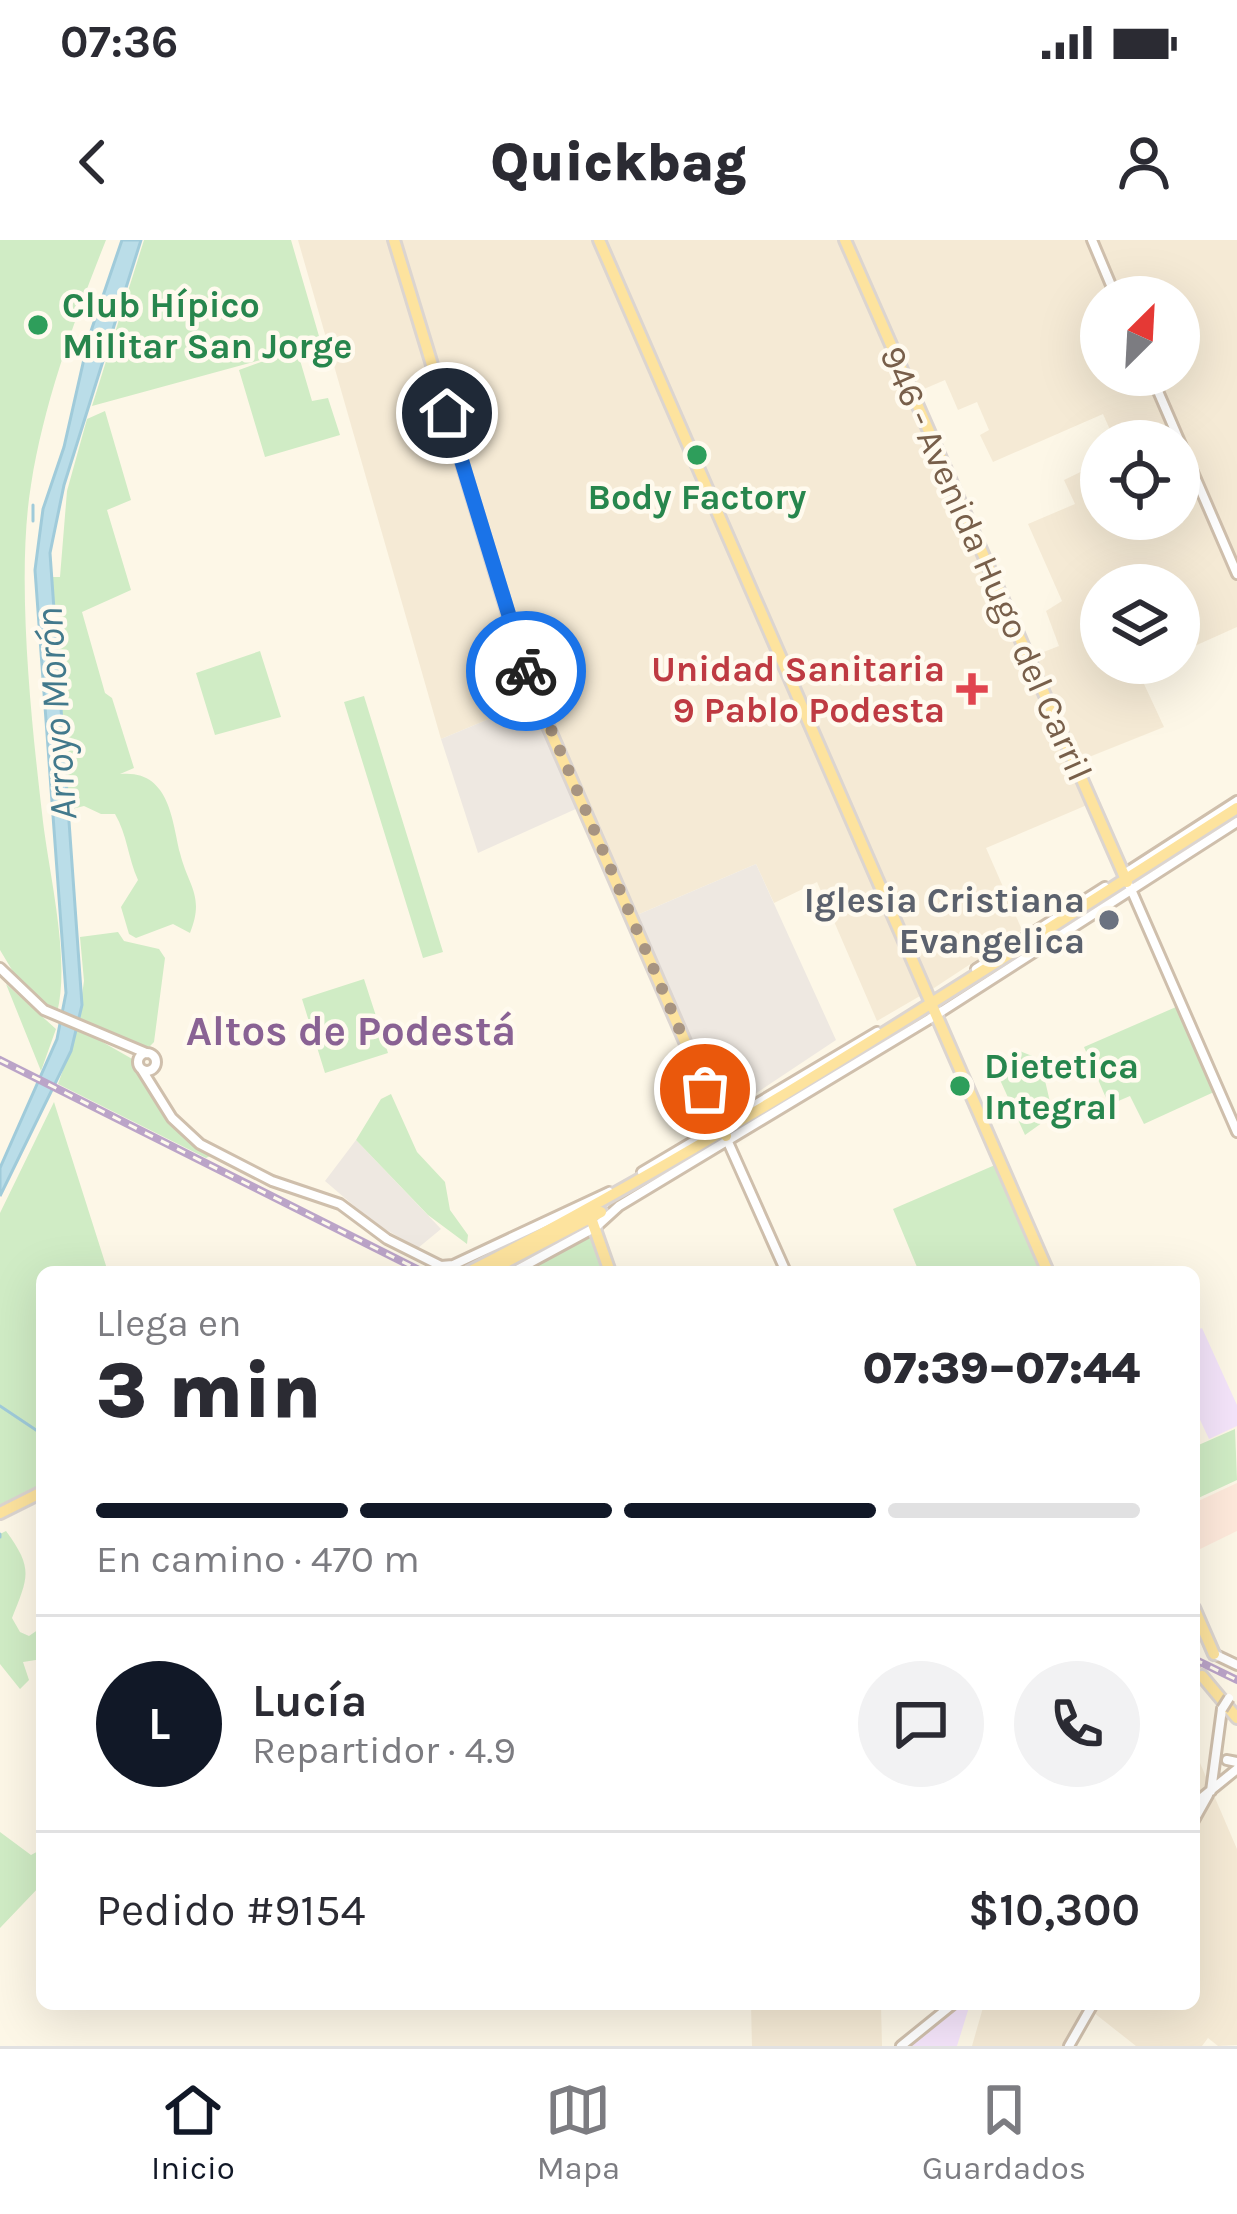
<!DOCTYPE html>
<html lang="es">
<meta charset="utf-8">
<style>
:root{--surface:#fff;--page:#f2f2f3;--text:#2b2b33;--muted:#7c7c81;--line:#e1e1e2;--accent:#111827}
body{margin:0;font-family:Karla,sans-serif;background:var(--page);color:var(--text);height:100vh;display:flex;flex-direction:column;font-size:45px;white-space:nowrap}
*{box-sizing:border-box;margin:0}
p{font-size:39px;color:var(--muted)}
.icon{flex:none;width:66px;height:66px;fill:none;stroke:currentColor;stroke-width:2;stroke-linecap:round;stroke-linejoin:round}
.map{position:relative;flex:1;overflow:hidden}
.details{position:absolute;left:36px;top:1026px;width:1164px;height:744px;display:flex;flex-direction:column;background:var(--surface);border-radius:18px;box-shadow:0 12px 48px #0002}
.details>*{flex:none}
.needle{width:78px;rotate:24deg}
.tools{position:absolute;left:1080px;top:36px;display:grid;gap:24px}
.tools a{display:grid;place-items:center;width:120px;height:120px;border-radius:50%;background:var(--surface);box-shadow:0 12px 48px #0002;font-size:60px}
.pin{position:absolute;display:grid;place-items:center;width:102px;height:102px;color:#fff;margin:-51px;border:6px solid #fff;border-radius:50%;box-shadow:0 3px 12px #0007}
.courier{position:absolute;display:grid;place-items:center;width:120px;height:120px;margin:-60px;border:9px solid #1a73e8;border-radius:50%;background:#fff;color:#222;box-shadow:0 3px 15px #0007}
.overview em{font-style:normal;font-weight:800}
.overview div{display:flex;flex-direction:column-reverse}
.overview{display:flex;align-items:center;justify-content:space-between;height:204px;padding:0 60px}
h1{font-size:78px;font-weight:800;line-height:90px}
.bar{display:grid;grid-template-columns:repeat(4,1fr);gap:18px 12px;align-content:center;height:144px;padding:0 60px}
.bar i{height:15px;border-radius:9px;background:var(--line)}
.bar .current{background:var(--accent)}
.bar p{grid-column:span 4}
.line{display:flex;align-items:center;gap:30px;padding:0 60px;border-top:3px solid var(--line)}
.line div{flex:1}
.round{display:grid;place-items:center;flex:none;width:126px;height:126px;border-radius:63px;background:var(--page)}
.status{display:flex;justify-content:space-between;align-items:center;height:84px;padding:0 60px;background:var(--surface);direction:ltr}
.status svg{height:33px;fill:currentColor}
header{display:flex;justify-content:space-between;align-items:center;height:156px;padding:0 60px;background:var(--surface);font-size:54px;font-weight:800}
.dock{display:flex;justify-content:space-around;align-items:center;height:168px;border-top:3px solid var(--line);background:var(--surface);font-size:33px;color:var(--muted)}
.dock a{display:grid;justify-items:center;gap:6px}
.dock .current{color:var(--accent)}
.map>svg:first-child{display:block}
.residential{fill:#f5ead5}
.commercial{fill:#fee9db}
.industrial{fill:#eee8e1}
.education{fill:#f4e4fa}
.green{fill:#d0ecc5}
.water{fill:#badde8;stroke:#a0cbda;stroke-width:3}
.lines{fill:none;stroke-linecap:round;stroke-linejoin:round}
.stream{stroke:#a0cbda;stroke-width:3}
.major-tunnel{stroke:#dcd1c0;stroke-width:10;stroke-dasharray:10 5;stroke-linecap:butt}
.minor-casing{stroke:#cfbfac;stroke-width:14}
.major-casing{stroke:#dcd5d0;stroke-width:16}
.minor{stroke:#fff;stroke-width:8}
.major{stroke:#fde39e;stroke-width:10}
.rail-casing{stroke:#bba4c8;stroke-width:8}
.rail{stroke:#fffaee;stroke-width:3;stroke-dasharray:9;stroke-linecap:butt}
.minor-bridge-casing{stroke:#cfbfac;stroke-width:14;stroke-linecap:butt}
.minor-bridge{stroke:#fff;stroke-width:8}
.done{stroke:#a79481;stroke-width:12;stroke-dasharray:0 21.6}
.route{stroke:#1a73e8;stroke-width:15}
.leisure-dot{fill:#2e9e5b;stroke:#fffaee;stroke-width:4.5}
.health-dot{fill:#e0444e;stroke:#fffaee;stroke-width:4.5}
.worship-dot{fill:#6b7280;stroke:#fffaee;stroke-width:4.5}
.labels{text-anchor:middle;stroke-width:9;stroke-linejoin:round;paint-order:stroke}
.leisure-label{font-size:36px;font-weight:bold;fill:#27864d;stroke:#fffaee;text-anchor:start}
.street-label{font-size:36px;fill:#785f4a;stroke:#fffaee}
.health-label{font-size:36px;font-weight:bold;fill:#be3a42;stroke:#fffaee;text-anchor:end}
.worship-label{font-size:36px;font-weight:bold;fill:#5b616d;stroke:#fffaee;text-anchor:end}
.water-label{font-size:39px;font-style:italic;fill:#42798c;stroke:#fffaee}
.quarter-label{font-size:42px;font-weight:bold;fill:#896294;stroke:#fffaee}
</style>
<div class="status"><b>07:36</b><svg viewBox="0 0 49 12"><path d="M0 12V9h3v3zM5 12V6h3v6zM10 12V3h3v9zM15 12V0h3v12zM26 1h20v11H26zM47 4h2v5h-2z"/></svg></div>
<header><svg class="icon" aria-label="back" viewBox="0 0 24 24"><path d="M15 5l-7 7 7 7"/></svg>Quickbag<svg class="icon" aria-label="person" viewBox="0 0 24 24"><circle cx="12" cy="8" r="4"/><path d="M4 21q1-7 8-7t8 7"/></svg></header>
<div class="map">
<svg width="1237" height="1806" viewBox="0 0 1237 1806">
<rect width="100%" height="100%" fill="#fdf7e7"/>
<path class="residential" d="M298,0h93l144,460 -94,39z
M397,0h198l325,756 -43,25 -60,-139 -43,21 -18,-39 -119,51 -105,-234z
M601,0h237l249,565 -101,43 36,82 -91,60z
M851,0h236l25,57h-11v78h45l29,66h-60l-12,-27 -110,48 -13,-27 9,-5 -12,-28 -19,8 -13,-30 -28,12z
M1094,0h143v328l-84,-193h26v-78h-60z
M1179,210l58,132v45l-58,26v-68h-78v78h54l-17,8 26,56 -85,34 -46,-105 26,-10 -13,-35 16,-10 -34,-77 47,-20 -11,-24 37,-18v57h78z
M1194,1509l43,100v196l-19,1 -10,-8 -6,8h-66l-47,-37 -21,37h-96l12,-42h210z
M751,1764h130l1,42h-130z"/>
<path class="commercial" d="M1237,1243v48l-43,21v-49z"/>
<path class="industrial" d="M535,460l43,108 -100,45 -37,-114z
M756,624l80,176 -114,76 -85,-201z
M356,900l85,89 -23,19 -44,-25 -49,-42z"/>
<path class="education" d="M1202,1088l35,77v21l-28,13 -15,-32v-76z
M957,1764h13l-13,42h-44l-3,-3z"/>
<path class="green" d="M0,0h106c-31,78 -62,162 -75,245 -15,91 0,234 11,328 6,58 29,145 15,200l-36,-28 -21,-35z
M144,0h147l30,103 -24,7 15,51 16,-3 12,37 -75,22 -26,-87 47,-17 -194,53z
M105,171l26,89 -24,10 24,80 -49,22 23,81 7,5 22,70 -14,6c49,-5 52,45 60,79 8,33 25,43 10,80l-17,-9 -37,14 -7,-4 -8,-27 17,-27c-10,-22 -11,-46 -23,-66h-14l-17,-8 -16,4 -17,-233h9l7,-86 20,-72z
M260,411l21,66 -66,18 -19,-62z
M364,456l79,256 -20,6 -79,-256z
M118,692l6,9 35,8 6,9 -11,84 -9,9 -67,-28 6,-42 -4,-44z
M364,739l24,74 -63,20 -23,-74z
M6,744l50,45 -15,42z
M1176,767l38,85 -70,32 -14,-28 -21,9 -25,-58z
M78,788l56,32 44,69 34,26 -6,3 -148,-74z
M1017,810l23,9 13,56 -28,20 -29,-64 21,-11z
M391,854l26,58 28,30 5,28 18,25 -1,9 -39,-29 -72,-75 25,-41z
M54,862l54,170h-66v215l-42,20v-294z
M995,925l46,107h-122l-26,-63z
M587,995l8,3 10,34h-86z
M1235,1189l2,51 -43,20v-53z
M6,1291c28,38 22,46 6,87l8,14 9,4 13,-9v32l-19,3 6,18 -9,9 -20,-25v-130z
M0,1592l31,23 11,-6v35l-42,44z"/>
<path class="water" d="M122,0h19l-77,245 -14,68 32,452 -11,46 -71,145v-28l57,-129 9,-46 -31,-423 8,-61 21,-62 25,-110z"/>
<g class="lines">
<path class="stream" d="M33,281v-16
M0,1166l42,28
M0,1294v3"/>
<path class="major-tunnel" d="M1194,1420l8,16"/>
<g class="minor-casing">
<path id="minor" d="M1092,0l24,57
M1151,135l86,199
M1127,632l110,-71
M1130,647l107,245
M0,728l44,42 102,43
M976,729l129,-82
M138 822a9 9 0 1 1 18 0a9 9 0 1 1-18 0Z
M142,830l30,48 28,26 72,37 68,23 47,35 66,33
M728,902l58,130
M642,932l235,-140
M441,1026l12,-1 156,-73
M513,1032l83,-45 23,-21 317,-191 301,-193
M1214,1414l23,11
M1227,1520l10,2
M1211,1551l11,-82
M1194,1564l43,-35
M1194,1580l14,-25
M901,1806l52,-42
M1069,1806l24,-42"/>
</g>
<g class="major-casing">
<path id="major" d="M394,0l134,440 198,456
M599,0l449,1032
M845,0l282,642
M591,978l19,54
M469,1032c266,-137 516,-303 768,-464
M487,1032l114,-60
M0,1273l42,-21
M1194,1368l20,46
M1202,1436l35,42"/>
</g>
<use href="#minor" class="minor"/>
<use href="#major" class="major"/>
<g class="rail-casing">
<path id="rail" d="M0,820l423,212
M1194,1419l43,21"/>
</g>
<use href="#rail" class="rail"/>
<g class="minor-bridge-casing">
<path id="minor-bridge" d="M1222,1469l7,-11"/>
</g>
<use href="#minor-bridge" class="minor-bridge"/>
</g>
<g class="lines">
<path class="done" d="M526,431l179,418"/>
<path class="route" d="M447,173l79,258"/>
</g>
<g class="leisure-dot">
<circle cx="38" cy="85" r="12"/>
<circle cx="697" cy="215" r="12"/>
<circle cx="960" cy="846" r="12"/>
</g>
<path class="health-dot" d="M966 431h12v12h12v12h-12v12h-12v-12h-12v-12h12z"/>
<circle class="worship-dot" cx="1109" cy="680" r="12"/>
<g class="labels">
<g class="leisure-label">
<text x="62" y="77">Club Hípico<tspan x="62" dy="41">Militar San Jorge</tspan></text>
<text x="697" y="269" text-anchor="middle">Body Factory</text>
<text x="984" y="838">Dietetica<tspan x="984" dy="41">Integral</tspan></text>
</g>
<g class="street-label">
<text transform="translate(987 323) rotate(66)" y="13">946 - Avenida Hugo del Carril</text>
</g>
<g class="health-label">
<text x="945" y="441">Unidad Sanitaria<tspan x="945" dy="41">9 Pablo Podesta</tspan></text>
</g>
<g class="worship-label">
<text x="1085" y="672">Iglesia Cristiana<tspan x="1085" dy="41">Evangelica</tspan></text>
</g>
<g class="water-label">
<text transform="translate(55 474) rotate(-94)" y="14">Arroyo Morón</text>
</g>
<g class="quarter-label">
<text x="351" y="805">Altos de Podestá</text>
</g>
</g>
</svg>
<div class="tools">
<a><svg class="needle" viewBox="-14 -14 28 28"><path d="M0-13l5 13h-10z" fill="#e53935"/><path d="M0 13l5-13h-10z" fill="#7c7c81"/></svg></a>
<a><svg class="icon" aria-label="locate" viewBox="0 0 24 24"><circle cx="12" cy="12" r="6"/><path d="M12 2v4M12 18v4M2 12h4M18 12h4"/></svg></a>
<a><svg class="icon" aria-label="layers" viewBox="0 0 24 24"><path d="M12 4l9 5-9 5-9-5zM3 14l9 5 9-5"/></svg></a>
</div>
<div class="pin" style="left:705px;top:849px;background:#ea580c"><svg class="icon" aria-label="bag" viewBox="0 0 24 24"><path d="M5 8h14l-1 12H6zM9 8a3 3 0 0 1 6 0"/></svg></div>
<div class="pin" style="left:447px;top:173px;background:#1f2937"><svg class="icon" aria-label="home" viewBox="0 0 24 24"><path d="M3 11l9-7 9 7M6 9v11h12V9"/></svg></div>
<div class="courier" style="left:526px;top:431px"><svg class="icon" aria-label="bike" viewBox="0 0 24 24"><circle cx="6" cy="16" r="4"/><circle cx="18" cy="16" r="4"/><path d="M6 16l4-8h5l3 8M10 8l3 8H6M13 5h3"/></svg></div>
<section class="details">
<div class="overview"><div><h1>3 min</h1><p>Llega en</p></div><em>07:39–07:44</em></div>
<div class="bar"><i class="current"></i><i class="current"></i><i class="current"></i><i></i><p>En camino · 470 m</p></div>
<div class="line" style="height:216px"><b class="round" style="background:var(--accent);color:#fff">L</b><div><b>Lucía</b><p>Repartidor · 4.9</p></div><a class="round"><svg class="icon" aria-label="chat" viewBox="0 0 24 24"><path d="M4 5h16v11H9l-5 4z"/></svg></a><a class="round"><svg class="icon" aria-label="phone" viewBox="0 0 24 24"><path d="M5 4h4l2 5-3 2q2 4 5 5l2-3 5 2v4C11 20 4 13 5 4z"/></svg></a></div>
<div class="line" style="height:156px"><div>Pedido #9154</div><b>$10,300</b></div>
</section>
</div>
<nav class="dock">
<a class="current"><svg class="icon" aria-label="home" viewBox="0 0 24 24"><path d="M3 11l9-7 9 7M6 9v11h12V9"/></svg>Inicio</a>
<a><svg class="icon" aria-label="map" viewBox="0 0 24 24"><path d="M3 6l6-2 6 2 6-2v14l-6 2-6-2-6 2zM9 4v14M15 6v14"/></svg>Mapa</a>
<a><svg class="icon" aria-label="saved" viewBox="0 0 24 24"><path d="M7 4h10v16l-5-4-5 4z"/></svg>Guardados</a>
</nav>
